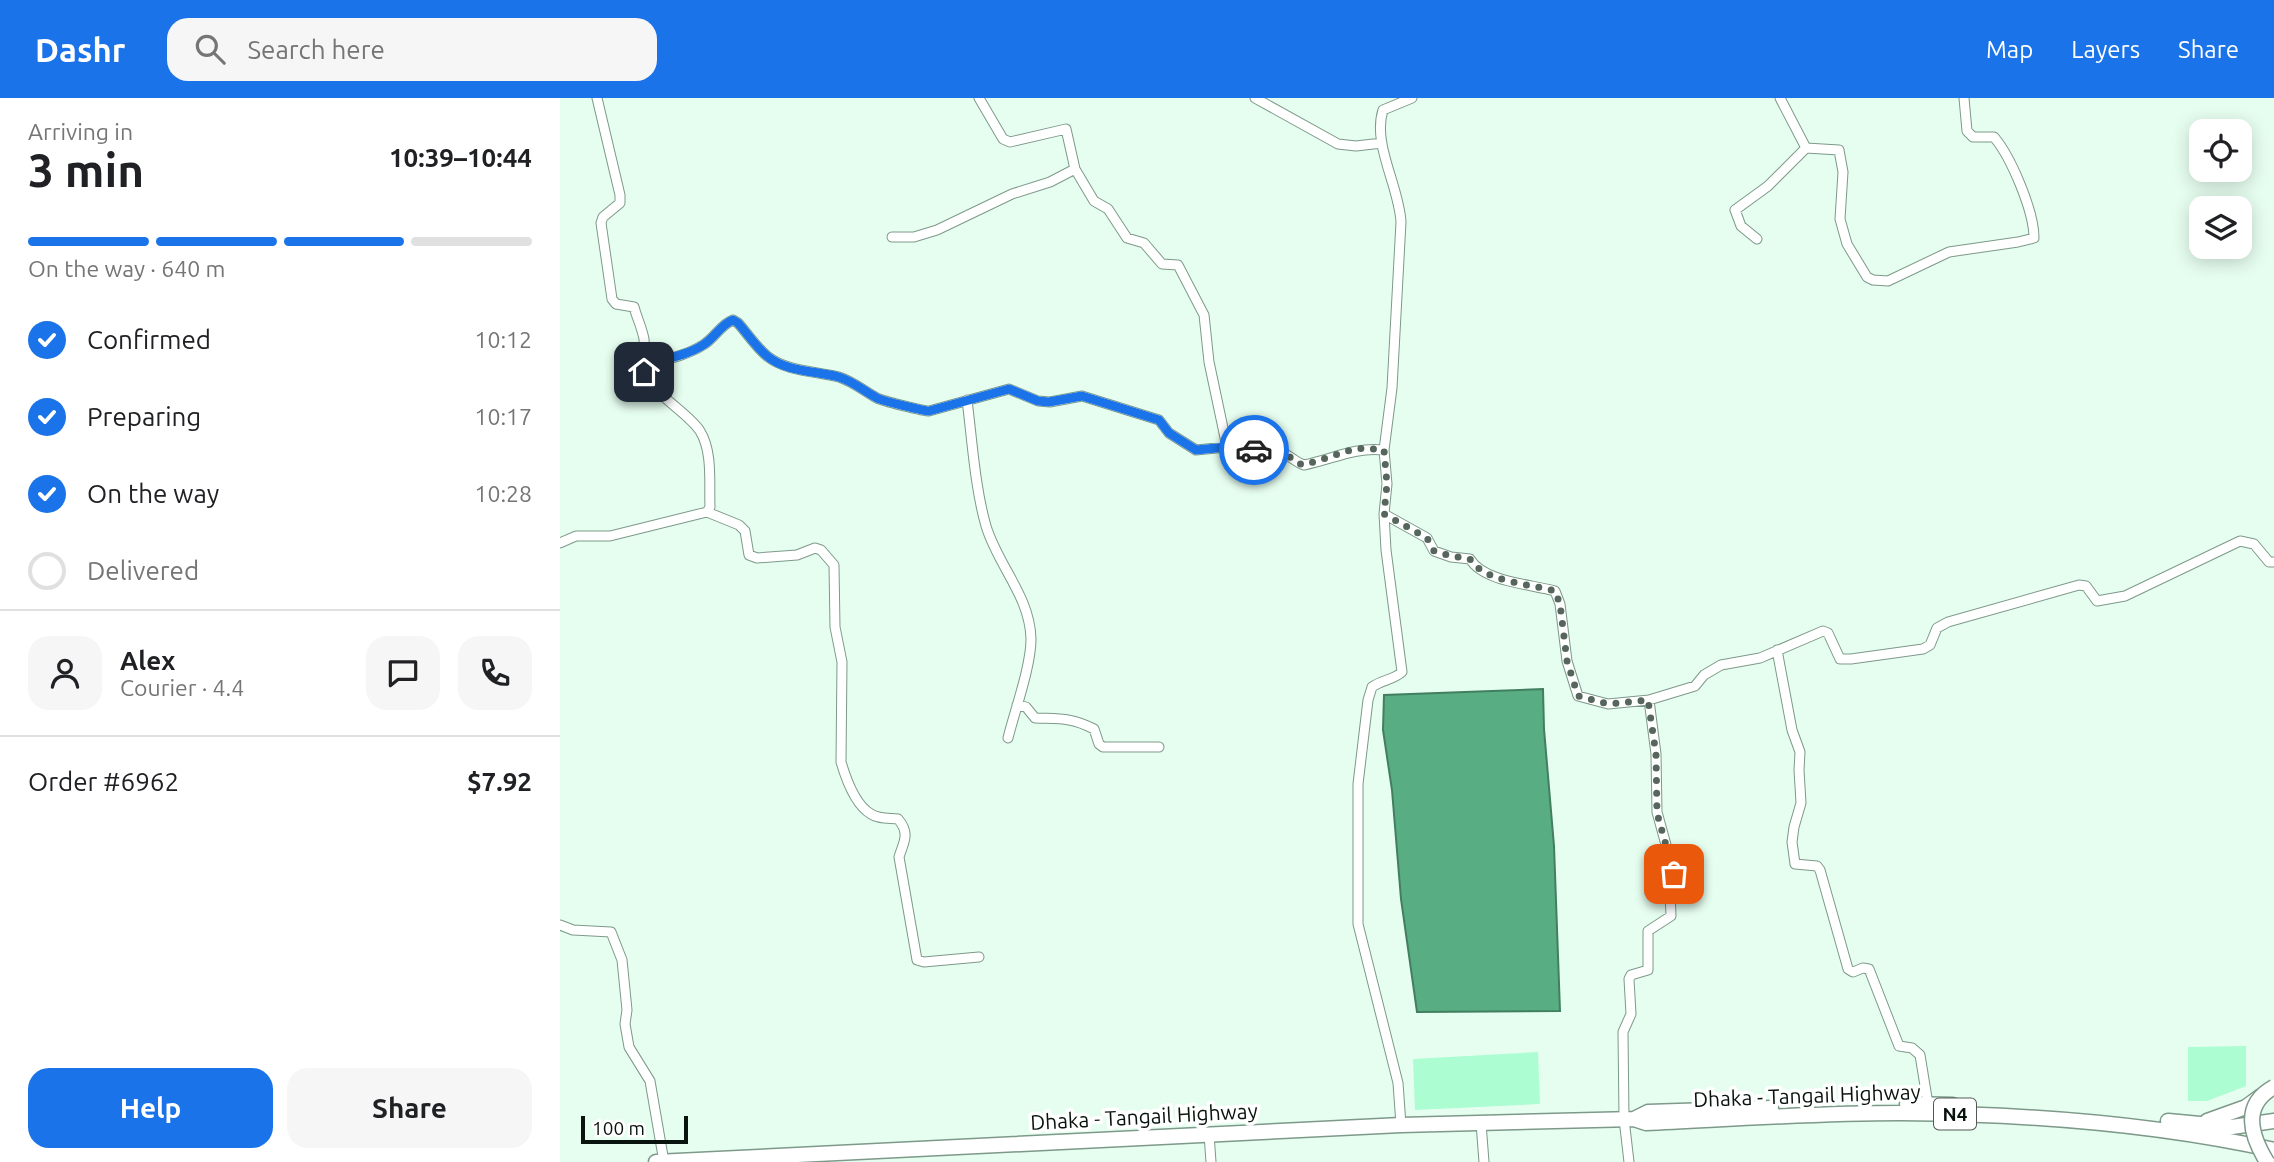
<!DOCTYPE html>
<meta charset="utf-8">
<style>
:root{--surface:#fff;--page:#f6f6f6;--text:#202124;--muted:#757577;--line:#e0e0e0;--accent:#1a73e8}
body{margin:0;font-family:Ubuntu,sans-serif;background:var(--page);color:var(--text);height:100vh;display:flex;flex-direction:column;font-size:26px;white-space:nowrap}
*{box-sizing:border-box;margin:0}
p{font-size:23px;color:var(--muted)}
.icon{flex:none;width:38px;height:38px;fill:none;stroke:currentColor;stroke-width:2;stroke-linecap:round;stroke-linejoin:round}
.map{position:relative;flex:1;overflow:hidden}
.details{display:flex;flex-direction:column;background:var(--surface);width:560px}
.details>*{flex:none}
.controls{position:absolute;left:1629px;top:21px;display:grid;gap:14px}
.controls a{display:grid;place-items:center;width:63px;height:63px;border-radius:14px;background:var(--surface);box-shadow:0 4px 18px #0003;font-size:35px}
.scale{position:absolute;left:21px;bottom:18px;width:107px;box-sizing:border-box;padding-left:7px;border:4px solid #09140e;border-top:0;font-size:19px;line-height:24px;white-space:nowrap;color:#09140e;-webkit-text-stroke:5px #fff;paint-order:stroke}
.pin{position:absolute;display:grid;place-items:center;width:60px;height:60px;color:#fff;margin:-30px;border-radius:14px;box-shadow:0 4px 10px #0006}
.courier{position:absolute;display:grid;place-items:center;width:70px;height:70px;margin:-35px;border:5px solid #1a73e8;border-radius:50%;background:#fff;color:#222;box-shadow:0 2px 9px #0007}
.head em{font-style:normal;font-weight:700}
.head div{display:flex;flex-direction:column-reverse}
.head{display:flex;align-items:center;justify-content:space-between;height:119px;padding:0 28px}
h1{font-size:46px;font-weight:700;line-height:52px}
.bar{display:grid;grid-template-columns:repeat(4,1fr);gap:10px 7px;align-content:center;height:84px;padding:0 28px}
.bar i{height:9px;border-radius:5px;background:var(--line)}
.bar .current{background:var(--accent)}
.bar p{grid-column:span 4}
.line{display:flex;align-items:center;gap:18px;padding:0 28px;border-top:2px solid var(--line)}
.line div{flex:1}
.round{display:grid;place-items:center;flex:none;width:74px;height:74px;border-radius:21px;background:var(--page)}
ol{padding:0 28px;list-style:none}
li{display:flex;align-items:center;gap:21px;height:77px}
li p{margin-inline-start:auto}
li .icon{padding:7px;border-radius:50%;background:var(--accent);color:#fff;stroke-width:4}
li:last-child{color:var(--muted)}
li i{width:38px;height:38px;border:4px solid var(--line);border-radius:50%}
.primary-button{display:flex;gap:14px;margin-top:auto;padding:14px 28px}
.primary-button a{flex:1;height:80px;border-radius:21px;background:var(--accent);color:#fff;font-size:28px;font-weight:700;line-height:80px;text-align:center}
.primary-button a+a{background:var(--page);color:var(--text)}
header{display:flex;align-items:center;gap:42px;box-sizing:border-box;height:98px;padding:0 35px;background:var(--accent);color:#fff}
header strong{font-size:33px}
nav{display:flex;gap:38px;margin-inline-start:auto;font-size:24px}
.search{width:490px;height:63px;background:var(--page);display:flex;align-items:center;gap:18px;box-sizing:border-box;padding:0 24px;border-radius:21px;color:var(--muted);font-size:26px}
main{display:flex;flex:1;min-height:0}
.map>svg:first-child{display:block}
.green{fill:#acfdd2}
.water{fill:#59ad83;stroke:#417f60;stroke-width:2}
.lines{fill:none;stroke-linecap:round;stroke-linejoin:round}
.minor-casing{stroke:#7d9989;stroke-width:11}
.highway-casing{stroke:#7d9989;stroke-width:17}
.minor{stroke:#fff;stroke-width:9}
.highway{stroke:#fff;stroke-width:14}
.highway-bridge-casing{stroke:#7d9989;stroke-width:17;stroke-linecap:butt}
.highway-bridge{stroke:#fff;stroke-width:14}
.done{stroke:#56665d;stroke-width:7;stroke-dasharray:0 12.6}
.route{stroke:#1a73e8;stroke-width:9}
.labels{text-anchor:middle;stroke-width:7;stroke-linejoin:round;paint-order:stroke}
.shield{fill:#fff;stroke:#535a56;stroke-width:2}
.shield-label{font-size:19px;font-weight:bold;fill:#09140e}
.street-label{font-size:21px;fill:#09140e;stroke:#fff}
</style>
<header>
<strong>Dashr</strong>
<div class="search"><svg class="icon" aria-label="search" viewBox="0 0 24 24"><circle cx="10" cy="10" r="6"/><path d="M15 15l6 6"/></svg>Search here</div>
<nav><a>Map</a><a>Layers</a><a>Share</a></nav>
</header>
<main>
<section class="details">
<div class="head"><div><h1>3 min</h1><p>Arriving in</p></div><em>10:39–10:44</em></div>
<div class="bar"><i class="current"></i><i class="current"></i><i class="current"></i><i></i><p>On the way · 640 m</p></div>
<ol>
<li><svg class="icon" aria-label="check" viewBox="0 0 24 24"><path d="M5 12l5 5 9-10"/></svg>Confirmed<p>10:12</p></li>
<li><svg class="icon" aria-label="check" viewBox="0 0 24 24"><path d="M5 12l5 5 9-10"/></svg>Preparing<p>10:17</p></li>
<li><svg class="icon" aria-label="check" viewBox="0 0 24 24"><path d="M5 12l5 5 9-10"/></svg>On the way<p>10:28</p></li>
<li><i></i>Delivered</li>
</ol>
<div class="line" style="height:126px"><a class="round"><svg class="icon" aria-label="person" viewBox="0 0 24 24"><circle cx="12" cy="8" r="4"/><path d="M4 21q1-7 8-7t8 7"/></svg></a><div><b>Alex</b><p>Courier · 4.4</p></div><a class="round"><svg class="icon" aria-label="chat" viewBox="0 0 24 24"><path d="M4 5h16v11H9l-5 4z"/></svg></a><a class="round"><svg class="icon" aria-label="phone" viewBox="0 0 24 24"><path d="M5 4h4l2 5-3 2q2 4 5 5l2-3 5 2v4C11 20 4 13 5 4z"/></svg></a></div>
<div class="line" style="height:91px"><div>Order #6962</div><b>$7.92</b></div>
<div class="primary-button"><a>Help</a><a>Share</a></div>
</section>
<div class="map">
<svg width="1714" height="1064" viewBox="0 0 1714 1064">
<rect width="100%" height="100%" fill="#e6fef0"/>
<path class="green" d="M1686,948v40l-39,15h-19v-54z
M978,954l2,52 -125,6 -2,-51z"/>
<path class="water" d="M983,591l1,40 10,117 6,165 -143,1 -16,-113 -9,-109 -9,-60 1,-35z"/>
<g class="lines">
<g class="minor-casing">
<path id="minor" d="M37,0l23,97v8l-17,14 -2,6 11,76 4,5 18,3c3,11 8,21 10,32 1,10 -3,23 0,33 6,20 45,41 56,59 13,21 9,53 10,76l-3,5
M419,0l24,41 7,3 56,-13 9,40 19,32 14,8 19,29 17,5 18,21 16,1 26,50 5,47 18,85
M695,0l83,46 18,2 26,-3
M1220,0l26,50
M332,139h22l23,-7 75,-36 38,-12 25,-13
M1197,141l-16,-13 -6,-16 33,-24 38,-38 33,2 4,22 -3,47 7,25 20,33 6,3 15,1 61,-29 69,-10 16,-4c0,-27 -23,-81 -40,-101h-21l-6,-6 -3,-33
M84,267c19,-5 42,-9 59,-20 11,-6 18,-21 30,-25l5,3c9,10 18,24 29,33 20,16 49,15 72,21 15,5 25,14 38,21 5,3 47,13 52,13l80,-22 29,12 12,1 32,-6 77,24 10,13 27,17 31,-3 52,5c10,2 16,10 25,13 30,-6 49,-18 80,-15
M407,302c5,39 8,88 19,126 12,40 44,70 45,113 0,27 -16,71 -23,99
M824,416l43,24 7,13 17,6 19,2c14,23 60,25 85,32l5,13 7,57 11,35 30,8 41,-4 46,-14 9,-11 17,-10 39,-7 63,-27 5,2 12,26h11l72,-10 7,-4 7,-17 11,-6 131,-37 7,1 11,15 28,-5 115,-55 14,3 15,18h5
M0,445l16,-7h34l97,-24 32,13 6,6 4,24 8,3 40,-3 18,-7 6,2 13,15 1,62 7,35 -1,100c5,17 14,43 30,52 7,5 18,4 27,5 13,15 5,24 1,38l18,103 7,2 55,-5
M1217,552l15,80 8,22 -1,18 2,33 -7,24 -2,15 3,22 22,2 3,4 28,99 5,3 10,-4 6,1 30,77 13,2 8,7 8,49
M457,607l9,2 9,11c24,1 36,-1 59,11l5,15 4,3h56
M0,827l13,5 38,2 11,28 5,50 -2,14 4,23 21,34 14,81
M921,1025l3,39
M841,1027l-3,-42 -40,-159v-140l10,-84 4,-13c10,-7 21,-7 30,-15l-16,-122 -2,-36 3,-30 -3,-34 8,-62 9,-166c-2,-36 -29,-78 -18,-112l29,-12
M649,1036l2,28
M1069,1064l-5,-43 -1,-87 8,-18 -2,-35 2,-4 17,-5v-39l23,-15 -1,-24 4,-18 -17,-62 -1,-58 -7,-54"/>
</g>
<g class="highway-casing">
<path id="highway" d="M1347,1006l46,1
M1074,1021l14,-7 123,-4
M1608,1023l64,6 42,-6
M1647,1023l39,-14 15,-11
M96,1064l745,-37 233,-6 12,4c85,-4 170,-10 254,-10 125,1 252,10 374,37"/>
</g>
<use href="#minor" class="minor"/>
<use href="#highway" class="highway"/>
<g class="highway-bridge-casing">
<path id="highway-bridge" d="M1707,1064c-16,-26 -26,-57 7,-75"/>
</g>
<use href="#highway-bridge" class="highway-bridge"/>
</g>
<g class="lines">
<path class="done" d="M694,352l31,3 12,10 7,2 47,-15 13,-2 20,2 3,34 -3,30 43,24 7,13 17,5 19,3c14,23 61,25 85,32l5,13 7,57 11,35 30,8 40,-4 8,54 1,59 17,61"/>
<path class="route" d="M84,274v-7c19,-6 42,-9 59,-20 11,-6 18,-21 30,-25l5,3c9,10 18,24 29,33 19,16 49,15 72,21 15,5 25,14 38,21 5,3 48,13 52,13l80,-22 29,12 11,1 33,-6 77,24 10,13 27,17 31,-3 27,3"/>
</g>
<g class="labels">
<rect class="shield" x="1374" y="1000.5" width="42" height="31" rx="5"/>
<g class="shield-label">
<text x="1395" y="1023">N4</text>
</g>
<g class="street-label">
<text transform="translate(1247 998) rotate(-2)" y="7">Dhaka - Tangail Highway</text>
<text transform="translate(584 1019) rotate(-3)" y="7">Dhaka - Tangail Highway</text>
</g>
</g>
</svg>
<div class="controls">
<a><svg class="icon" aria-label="locate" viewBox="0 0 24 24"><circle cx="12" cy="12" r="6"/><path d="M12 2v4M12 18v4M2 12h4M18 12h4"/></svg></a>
<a><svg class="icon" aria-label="layers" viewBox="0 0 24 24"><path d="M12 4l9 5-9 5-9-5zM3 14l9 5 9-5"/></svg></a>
</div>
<div class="scale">100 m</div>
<div class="pin" style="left:1114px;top:776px;background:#ea580c"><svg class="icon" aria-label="bag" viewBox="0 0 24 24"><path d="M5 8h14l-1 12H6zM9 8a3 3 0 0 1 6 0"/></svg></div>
<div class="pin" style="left:84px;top:274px;background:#1f2937"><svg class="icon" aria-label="home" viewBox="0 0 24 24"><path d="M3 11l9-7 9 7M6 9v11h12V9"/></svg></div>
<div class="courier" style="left:694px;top:352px"><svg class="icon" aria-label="car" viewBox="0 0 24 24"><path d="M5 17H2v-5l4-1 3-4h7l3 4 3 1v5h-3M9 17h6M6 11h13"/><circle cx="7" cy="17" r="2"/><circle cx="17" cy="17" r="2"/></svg></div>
</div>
</main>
